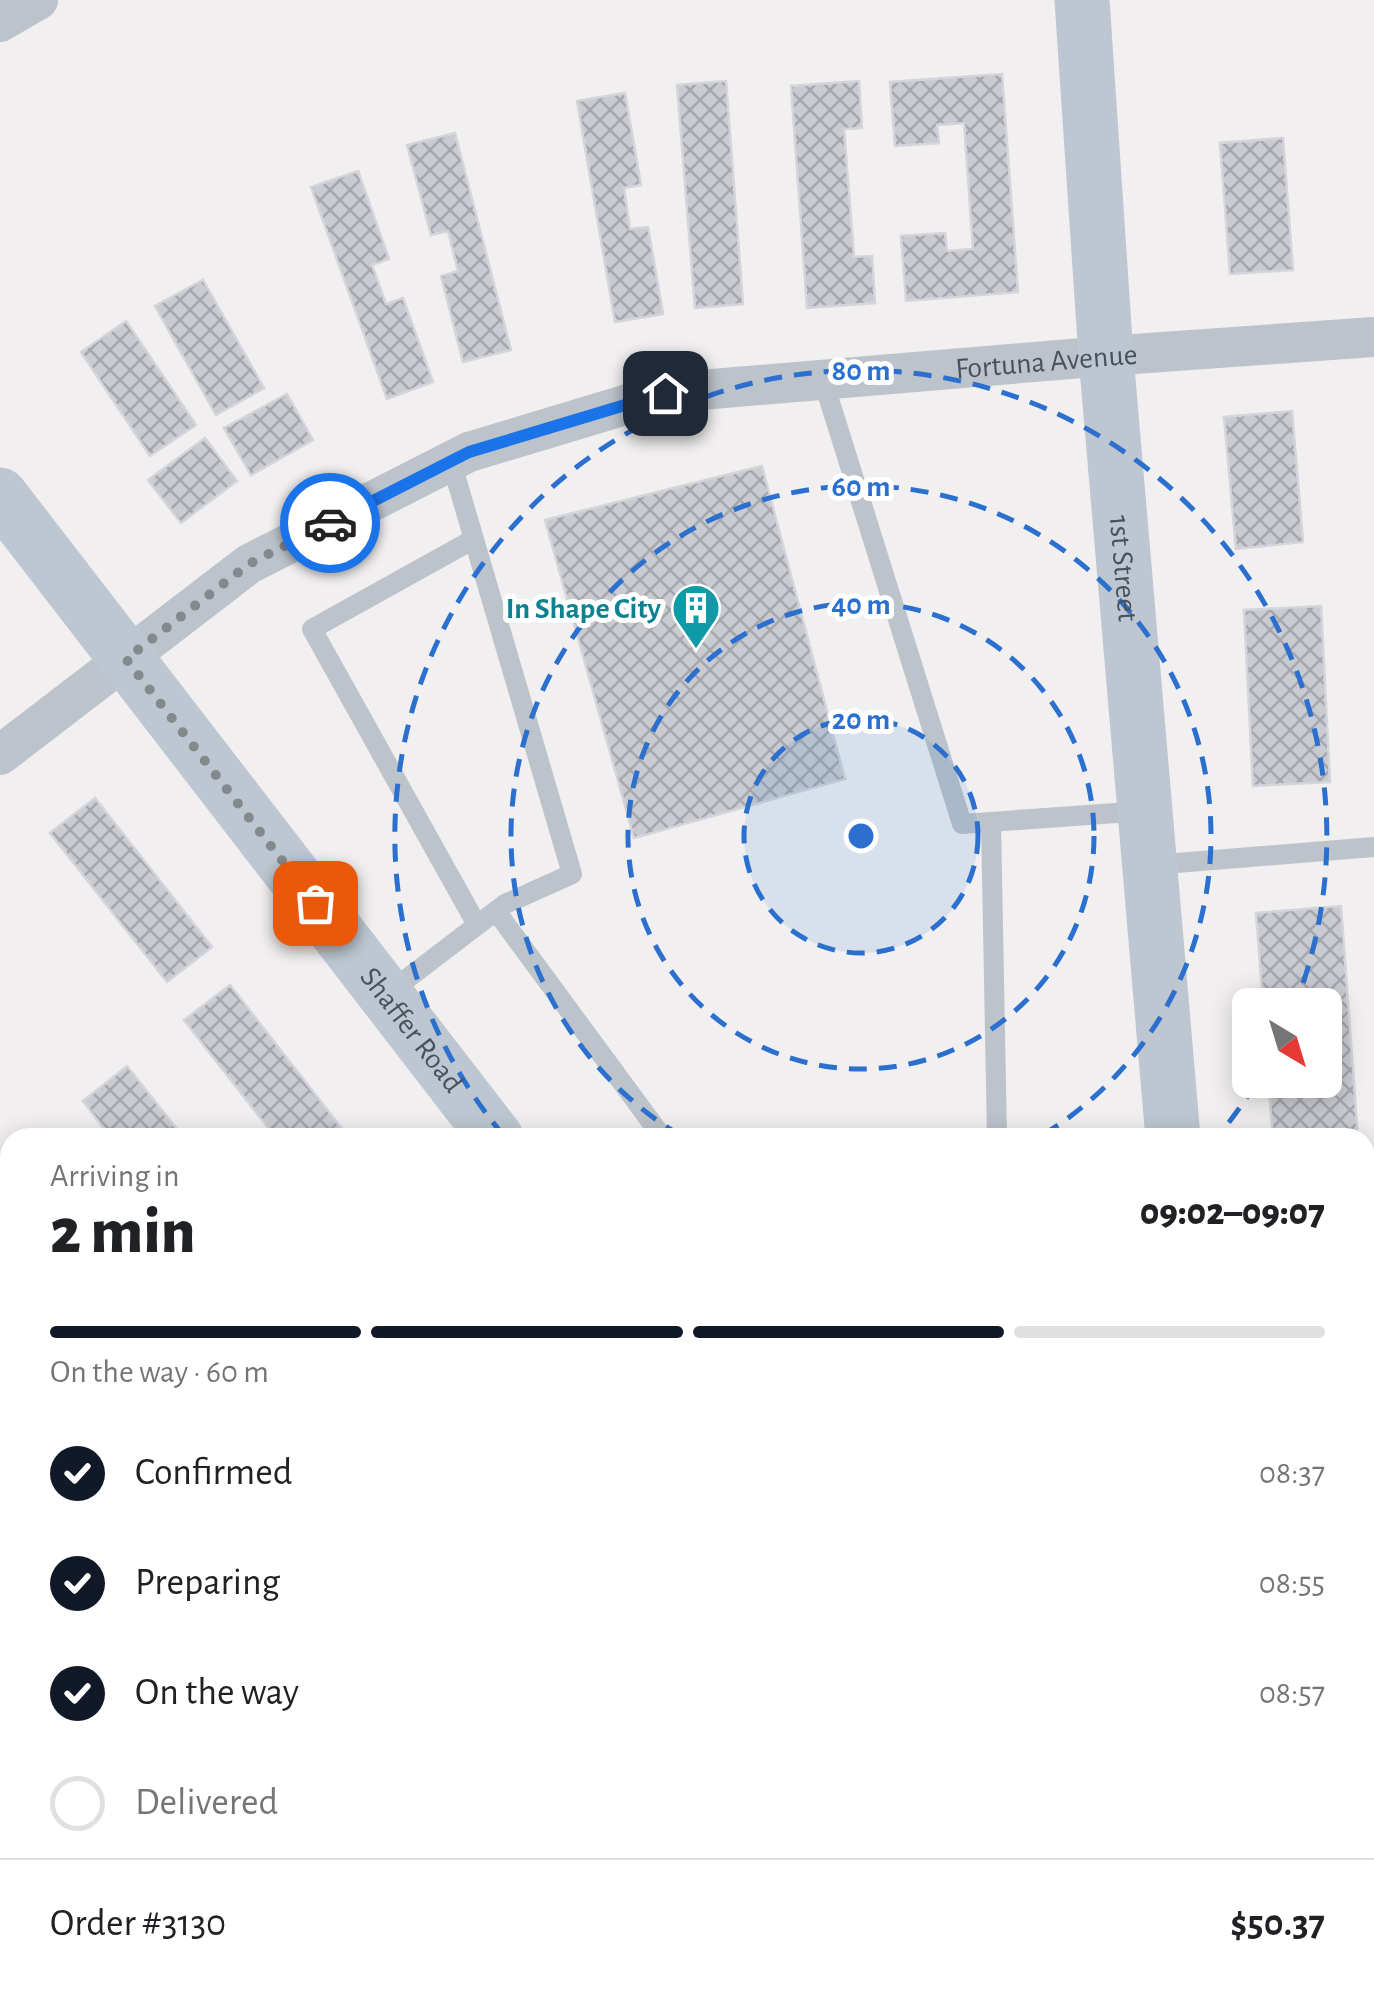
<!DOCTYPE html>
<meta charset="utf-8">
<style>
:root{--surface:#fff;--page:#f6f6f6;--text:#202124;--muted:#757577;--line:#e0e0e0;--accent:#111827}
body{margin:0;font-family:"Alegreya Sans",sans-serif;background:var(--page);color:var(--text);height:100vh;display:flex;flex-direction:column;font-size:38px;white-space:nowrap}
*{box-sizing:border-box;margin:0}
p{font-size:32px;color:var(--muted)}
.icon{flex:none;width:55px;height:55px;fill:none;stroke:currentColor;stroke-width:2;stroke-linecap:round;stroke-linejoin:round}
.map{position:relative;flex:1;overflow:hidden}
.panel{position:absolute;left:0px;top:1128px;width:1375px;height:882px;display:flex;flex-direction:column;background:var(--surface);border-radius:30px 30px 0 0;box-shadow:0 5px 25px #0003}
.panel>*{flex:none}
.needle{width:65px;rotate:142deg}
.fabs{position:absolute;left:1232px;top:988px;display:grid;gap:20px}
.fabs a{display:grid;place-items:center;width:110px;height:110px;border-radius:15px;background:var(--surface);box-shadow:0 5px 25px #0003;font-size:50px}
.pin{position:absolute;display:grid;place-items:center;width:85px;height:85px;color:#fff;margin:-42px;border-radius:20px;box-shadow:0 5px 15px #0006}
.courier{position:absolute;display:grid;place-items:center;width:100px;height:100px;margin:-50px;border:8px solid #1a73e8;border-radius:50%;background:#fff;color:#222;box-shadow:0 2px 12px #0007}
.head em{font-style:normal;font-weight:800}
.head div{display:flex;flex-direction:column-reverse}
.head{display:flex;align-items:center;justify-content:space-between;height:170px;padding:0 50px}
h1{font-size:65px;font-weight:800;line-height:75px}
.bar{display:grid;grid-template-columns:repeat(4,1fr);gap:15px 10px;align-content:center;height:120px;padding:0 50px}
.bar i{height:12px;border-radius:8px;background:var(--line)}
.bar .on{background:var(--accent)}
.bar p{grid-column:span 4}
.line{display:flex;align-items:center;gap:25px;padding:0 50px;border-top:2px solid var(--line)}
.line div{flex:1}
ol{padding:0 50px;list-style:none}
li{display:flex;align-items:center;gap:30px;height:110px}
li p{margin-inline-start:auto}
li .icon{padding:10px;border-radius:50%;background:var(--accent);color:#fff;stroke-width:4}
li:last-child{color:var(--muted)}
li i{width:55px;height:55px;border:5px solid var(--line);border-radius:50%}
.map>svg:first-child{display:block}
.commercial{fill:#faf6ea}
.building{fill:url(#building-cross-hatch);stroke:#d3d5da;stroke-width:2.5}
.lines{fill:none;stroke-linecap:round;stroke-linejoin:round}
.lane{stroke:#bcc3ca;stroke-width:20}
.street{stroke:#bcc3ca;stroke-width:40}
.secondary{stroke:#bec7d1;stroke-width:55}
.done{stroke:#84898e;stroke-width:10;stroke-dasharray:0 18}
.route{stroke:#1a73e8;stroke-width:12}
.ring{fill:none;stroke:#2b70ce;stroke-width:5;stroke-dasharray:18 12}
.labels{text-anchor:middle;stroke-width:10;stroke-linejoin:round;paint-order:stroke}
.street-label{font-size:30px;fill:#49525a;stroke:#fff}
.culture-label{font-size:30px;font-weight:bold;fill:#0d838f;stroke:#fff;text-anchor:end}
.centre{fill:#2b70ce;stroke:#fff;stroke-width:5}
.ring-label{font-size:30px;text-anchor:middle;font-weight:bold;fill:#2b70ce;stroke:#fff;stroke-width:10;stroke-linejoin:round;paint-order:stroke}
</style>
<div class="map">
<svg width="1374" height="2009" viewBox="0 0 1374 2009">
<defs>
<pattern id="building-cross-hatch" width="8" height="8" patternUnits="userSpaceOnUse" patternTransform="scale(2.5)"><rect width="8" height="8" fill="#c9cbd1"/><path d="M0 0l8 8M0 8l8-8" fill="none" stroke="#a5a7ad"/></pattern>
</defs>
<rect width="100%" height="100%" fill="#f1efef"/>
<path class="commercial" d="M769,2000h318l7,9h-317z"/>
<path class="building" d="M1002,74l16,218 -112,9 -5,-65 44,-3 2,18 26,-2 -9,-126 -27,2 2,18 -44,3 -5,-64z
M726,81l17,223 -48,4 -18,-223z
M859,81l3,47 -18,1 10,128 18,-1 3,47 -68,5 -16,-222z
M625,93l16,92 -17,3 6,41 18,-2 15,87 -48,8 -38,-221z
M455,133l56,217 -48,12 -22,-86 17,-5 -10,-40 -17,4 -24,-90z
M1283,138l10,132 -63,4 -10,-131z
M358,171l31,88 -17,6 14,39 17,-6 30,84 -46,17 -76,-212z
M203,280l61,108 -48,27 -61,-109z
M126,321l70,104 -46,31 -69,-104z
M287,394l26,46 -62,35 -27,-47z
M1292,411l11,131 -67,7 -12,-132z
M205,438l32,43 -56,42 -33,-43z
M762,466l83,313 -211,59 -89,-318z
M1321,606l9,176 -77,4 -9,-176z
M95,798l117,149 -45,35 -117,-149z
M1341,906l17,232h-85l-5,-58h57v-75h-62l-7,-92z
M230,985l116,149 -4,4h-66l-92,-118z
M127,1066l57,72h-73l-28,-37z
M1365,1746h9v97l-9,1z
M733,2000h42l7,9h-60z
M912,2000h74l7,9h-93z"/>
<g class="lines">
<path class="lane" d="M823,380l139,444 182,-13
M474,539l-162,90 165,296
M991,822l6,316
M1152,865l222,-18
M496,911l167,227
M387,994l118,-90 67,-30 -121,-413
M1365,1420l9,-1
M1365,1681l9,5
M826,2000l8,9
M849,2009l12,-9
M1050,2009l12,-9"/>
<g class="street">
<path d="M0,22l38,-22"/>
<path id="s1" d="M0,755l249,-191 220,-112 196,-59 441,-37 268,-19"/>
<path d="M0,1510l10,-8"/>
<path d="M336,2009l12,-9"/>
</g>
<g class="secondary">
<path id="s2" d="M1082,0l24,356 67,782"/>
<path id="s3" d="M0,495l496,643"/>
<path d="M1161,2000l7,9"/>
<path d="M1243,2009v-9"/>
<path d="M1358,2009l16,-13"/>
</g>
</g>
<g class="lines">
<path class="done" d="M315,903l-189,-244 123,-95 81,-41"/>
<path class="route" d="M330,523l139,-71 196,-59"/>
</g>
<circle cx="861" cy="836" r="117" fill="#2b70ce" fill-opacity=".12"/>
<g class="ring">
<circle cx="861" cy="836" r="117"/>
<circle cx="861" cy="836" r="233"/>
<path d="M681 1136A350 350 0 1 1 1041 1136"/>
<path d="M1256 1083A466 466 0 0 1 1218 1136M504 1136A466 466 0 1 1 1296 1003"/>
</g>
<defs>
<g id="building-pin" transform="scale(2.5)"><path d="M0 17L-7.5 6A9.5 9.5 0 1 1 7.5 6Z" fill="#0f9aa8" stroke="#fff"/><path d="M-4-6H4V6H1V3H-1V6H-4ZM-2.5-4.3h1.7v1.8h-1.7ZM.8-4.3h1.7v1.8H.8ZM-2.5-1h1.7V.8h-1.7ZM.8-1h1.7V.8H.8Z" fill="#fff"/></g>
</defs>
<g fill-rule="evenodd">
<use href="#building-pin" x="696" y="608"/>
</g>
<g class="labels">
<g class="street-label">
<text dy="10" stroke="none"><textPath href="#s1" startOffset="1148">Fortuna Avenue</textPath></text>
<text dy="10" stroke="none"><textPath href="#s2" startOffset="570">1st Street</textPath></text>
<text dy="10" stroke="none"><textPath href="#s3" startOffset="675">Shaffer Road</textPath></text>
</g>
<g class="culture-label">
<text x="661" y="618">In Shape City</text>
</g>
</g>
<circle cx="861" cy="836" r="15" class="centre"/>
<g class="ring-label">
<text x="861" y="380">80 m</text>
<text x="861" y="496">60 m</text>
<text x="861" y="614">40 m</text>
<text x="861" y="729">20 m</text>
</g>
</svg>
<div class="fabs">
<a><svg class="needle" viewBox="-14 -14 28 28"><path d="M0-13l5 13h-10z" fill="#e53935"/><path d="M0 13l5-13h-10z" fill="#757577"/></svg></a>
</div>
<div class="pin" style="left:315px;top:903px;background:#ea580c"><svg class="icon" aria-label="bag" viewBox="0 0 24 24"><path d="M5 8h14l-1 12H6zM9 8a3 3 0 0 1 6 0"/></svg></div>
<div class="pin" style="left:665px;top:393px;background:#1f2937"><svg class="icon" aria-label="home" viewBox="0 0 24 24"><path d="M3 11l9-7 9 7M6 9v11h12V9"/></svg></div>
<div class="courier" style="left:330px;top:523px"><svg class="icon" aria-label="car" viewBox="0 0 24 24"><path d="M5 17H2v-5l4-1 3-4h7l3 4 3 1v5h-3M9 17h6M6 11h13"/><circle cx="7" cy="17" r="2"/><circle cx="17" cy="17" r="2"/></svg></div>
<section class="panel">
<div class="head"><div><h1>2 min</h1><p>Arriving in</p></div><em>09:02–09:07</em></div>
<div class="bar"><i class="on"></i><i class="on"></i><i class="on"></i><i></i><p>On the way · 60 m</p></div>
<ol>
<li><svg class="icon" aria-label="check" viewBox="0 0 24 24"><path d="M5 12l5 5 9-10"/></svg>Confirmed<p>08:37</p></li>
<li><svg class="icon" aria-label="check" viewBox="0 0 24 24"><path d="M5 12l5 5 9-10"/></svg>Preparing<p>08:55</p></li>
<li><svg class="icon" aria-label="check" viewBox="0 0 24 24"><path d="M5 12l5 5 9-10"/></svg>On the way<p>08:57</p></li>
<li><i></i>Delivered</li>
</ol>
<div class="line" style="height:130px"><div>Order #3130</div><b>$50.37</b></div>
</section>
</div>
